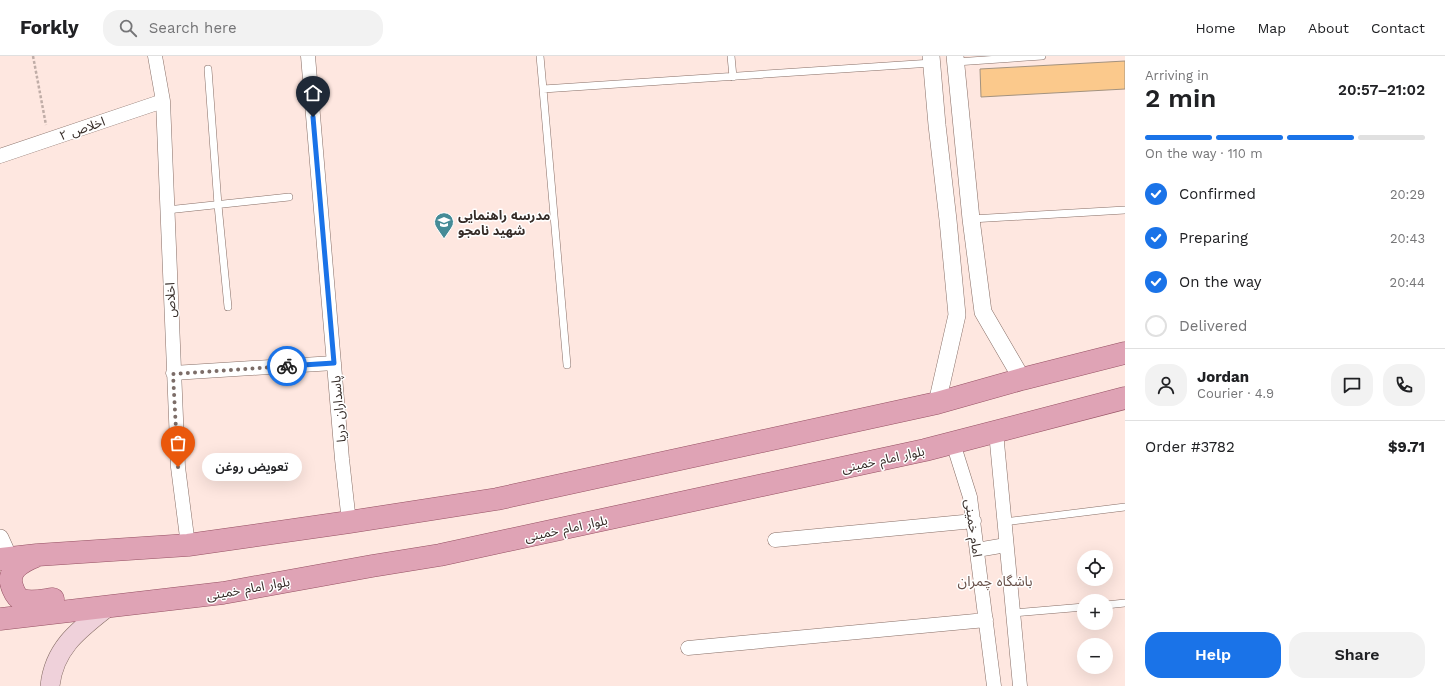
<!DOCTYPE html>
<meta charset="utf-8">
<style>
:root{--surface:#fff;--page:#f2f2f2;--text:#202124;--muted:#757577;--line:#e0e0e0;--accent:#1a73e8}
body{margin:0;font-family:"Work Sans","Noto Sans Arabic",sans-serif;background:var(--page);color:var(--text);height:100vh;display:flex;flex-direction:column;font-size:15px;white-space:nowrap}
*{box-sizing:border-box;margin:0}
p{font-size:13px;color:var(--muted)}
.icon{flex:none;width:22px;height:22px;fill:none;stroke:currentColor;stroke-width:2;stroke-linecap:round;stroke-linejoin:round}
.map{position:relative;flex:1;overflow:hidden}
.side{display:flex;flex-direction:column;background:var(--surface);width:320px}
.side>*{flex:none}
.tools{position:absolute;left:1077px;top:494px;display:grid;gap:8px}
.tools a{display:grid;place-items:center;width:36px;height:36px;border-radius:50%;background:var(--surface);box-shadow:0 4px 16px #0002;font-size:20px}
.pin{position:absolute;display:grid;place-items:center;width:34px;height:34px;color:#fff;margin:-41px -17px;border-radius:50% 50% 50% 0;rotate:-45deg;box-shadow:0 0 4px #0007}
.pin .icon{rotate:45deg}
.courier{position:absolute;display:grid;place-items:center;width:40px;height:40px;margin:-20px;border:3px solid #1a73e8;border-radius:50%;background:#fff;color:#222;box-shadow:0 1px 5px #0007}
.bubble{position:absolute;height:28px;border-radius:14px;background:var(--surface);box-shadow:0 4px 16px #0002;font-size:13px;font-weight:600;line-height:28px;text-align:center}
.overview em{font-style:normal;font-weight:600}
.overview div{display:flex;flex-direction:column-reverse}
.overview{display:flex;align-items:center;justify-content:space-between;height:68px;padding:0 20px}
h1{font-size:26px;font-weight:600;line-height:30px}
.bar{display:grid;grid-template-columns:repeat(4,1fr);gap:6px 4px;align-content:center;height:48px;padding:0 20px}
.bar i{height:5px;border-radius:3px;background:var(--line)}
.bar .selected{background:var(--accent)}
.bar p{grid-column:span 4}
.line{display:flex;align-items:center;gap:10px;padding:0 20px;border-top:1px solid var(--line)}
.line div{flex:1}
.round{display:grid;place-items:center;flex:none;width:42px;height:42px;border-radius:16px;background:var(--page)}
ol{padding:0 20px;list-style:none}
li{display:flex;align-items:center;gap:12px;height:44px}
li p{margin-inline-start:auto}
li .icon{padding:4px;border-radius:50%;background:var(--accent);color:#fff;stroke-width:4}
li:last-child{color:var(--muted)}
li i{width:22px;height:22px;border:2px solid var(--line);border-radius:50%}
.cta{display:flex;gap:8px;margin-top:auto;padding:8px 20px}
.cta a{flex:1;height:46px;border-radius:16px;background:var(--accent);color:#fff;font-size:16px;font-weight:600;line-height:46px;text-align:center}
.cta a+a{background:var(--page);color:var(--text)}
header{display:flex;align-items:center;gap:24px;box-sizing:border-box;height:56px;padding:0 20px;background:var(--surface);border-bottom:1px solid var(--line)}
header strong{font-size:19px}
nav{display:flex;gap:22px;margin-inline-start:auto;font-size:14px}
.search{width:280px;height:36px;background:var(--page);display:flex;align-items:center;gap:10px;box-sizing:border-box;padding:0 14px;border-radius:16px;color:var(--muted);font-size:15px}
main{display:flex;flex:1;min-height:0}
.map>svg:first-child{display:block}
.building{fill:#fbc98c;stroke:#a3927f}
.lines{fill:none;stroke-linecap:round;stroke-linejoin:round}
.service-casing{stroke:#876e66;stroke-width:8}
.minor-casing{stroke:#876e66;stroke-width:15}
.tertiary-casing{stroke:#876e66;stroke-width:18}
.secondary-casing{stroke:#876e66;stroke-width:20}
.primary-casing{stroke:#965163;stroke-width:23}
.path{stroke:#c0ada7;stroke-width:2.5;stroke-dasharray:3 2;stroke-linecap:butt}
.service{stroke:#fff;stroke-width:7}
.minor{stroke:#fff;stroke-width:14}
.tertiary{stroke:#fff;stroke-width:17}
.secondary{stroke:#efd1da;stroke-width:19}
.primary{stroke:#dfa3b5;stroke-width:22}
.done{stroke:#7c6d68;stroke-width:4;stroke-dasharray:0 7.2}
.route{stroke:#1a73e8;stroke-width:5}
.labels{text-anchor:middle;stroke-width:3;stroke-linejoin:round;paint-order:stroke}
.street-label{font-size:13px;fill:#362c28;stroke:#fff}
.poi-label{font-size:13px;font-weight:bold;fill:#362c28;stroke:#fff;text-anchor:start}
.neighbourhood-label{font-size:14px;fill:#675049;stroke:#fff}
</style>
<header>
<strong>Forkly</strong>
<div class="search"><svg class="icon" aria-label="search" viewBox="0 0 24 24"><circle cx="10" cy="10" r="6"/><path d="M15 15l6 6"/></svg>Search here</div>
<nav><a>Home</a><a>Map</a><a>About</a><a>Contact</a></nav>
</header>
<main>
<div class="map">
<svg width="1125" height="630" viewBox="0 0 1125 630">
<rect width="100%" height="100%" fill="#fee7e0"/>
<path class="building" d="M1125,5v28l-144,8 -1,-28z"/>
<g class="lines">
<g class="service-casing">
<path id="service" d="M540,0l3,33 389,-26
M731,0l2,21
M956,6l86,-6
M208,13l10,136 10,102
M543,33l24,276
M167,154l122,-13
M971,163l154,-9
M1004,466l121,-15
M1106,549l19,-2
M1013,557l71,-6"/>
</g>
<g class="minor-casing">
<path id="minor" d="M155,0l8,45 15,366 10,78
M308,0l34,403 7,63
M0,100l163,-55
M173,317l161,-10
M996,376l24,254
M953,387l17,54 24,189
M775,484l199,-19
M977,494l29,-5
M688,592l298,-28"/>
</g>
<g class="tertiary-casing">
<path id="tertiary" d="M931,0l6,69 11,95 9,95 -20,88
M955,0l16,163 12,93 39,67
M0,482l9,20"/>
</g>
<g class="secondary-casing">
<path id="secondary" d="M50,630c4,-39 30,-57 59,-80"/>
</g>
<g class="primary-casing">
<path id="primary" d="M36,500c-15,6 -31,15 -23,33 2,5 4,9 9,11 10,3 22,0 31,-1
M0,503l37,-4 151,-10 161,-23 148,-23 440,-96 85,-24 103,-26
M0,563l223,-26 149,-27 68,-11 485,-105 200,-52"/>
</g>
<path class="path" d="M33,0l13,69"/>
<use href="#service" class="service"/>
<use href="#minor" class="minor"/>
<use href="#tertiary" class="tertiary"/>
<use href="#secondary" class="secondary"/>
<use href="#primary" class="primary"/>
</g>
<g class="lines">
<path class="done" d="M178,411l-5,-93 114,-8"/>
<path class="route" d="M287,310l47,-3 -21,-246"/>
</g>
<defs>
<g id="school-pin" transform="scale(1)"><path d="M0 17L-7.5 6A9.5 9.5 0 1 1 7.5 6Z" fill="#458b97" stroke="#fff"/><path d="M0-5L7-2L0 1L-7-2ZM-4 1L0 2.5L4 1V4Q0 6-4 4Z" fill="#fff"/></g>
</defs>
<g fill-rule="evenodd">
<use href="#school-pin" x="444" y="166"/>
</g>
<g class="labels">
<g class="street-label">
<text transform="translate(82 72) rotate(-19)" y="5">اخلاص ۲</text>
<text transform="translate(170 244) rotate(-92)" y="5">اخلاص</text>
<text transform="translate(338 353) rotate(-95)" y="5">پاسداران دریا</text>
<text transform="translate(883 403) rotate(-12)" y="5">بلوار امام خمینی</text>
<text transform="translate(566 472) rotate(-12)" y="5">بلوار امام خمینی</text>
<text transform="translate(974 472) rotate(82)" y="5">امام خمینی</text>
<text transform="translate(248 532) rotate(-10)" y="5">بلوار امام خمینی</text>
</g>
<g class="poi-label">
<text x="458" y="164">مدرسه راهنمایی<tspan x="458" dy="15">شهید نامجو</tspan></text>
</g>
<g class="neighbourhood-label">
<text x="995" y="530">باشگاه چمران</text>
</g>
</g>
</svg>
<div class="tools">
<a><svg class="icon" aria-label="locate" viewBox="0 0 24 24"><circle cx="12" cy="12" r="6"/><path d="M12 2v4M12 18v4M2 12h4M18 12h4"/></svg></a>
<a>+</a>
<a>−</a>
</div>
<div class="pin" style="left:178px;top:411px;background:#ea580c"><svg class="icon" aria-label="bag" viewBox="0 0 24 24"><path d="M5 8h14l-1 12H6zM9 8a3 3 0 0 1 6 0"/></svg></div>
<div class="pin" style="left:313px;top:61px;background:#1f2937"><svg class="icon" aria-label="home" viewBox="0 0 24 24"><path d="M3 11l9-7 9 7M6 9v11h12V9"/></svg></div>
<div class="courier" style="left:287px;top:310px"><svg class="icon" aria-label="bike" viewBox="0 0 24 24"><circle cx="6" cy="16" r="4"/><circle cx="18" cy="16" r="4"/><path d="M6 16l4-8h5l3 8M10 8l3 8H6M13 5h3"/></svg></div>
<div class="bubble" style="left:202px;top:397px;width:100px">تعویض روغن</div>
</div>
<section class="side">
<div class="overview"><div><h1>2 min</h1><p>Arriving in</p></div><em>20:57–21:02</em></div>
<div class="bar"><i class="selected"></i><i class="selected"></i><i class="selected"></i><i></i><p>On the way · 110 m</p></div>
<ol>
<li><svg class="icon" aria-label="check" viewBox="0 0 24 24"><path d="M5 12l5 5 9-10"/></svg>Confirmed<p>20:29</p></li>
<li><svg class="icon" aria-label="check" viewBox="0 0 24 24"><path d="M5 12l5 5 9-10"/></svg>Preparing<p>20:43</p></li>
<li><svg class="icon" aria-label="check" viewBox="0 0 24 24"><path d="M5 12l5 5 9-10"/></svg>On the way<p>20:44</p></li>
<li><i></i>Delivered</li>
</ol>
<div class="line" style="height:72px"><a class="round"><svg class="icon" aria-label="person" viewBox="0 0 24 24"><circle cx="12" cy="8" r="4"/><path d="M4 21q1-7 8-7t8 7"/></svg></a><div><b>Jordan</b><p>Courier · 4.9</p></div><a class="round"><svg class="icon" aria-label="chat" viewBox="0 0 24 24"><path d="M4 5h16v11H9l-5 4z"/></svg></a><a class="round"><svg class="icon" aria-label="phone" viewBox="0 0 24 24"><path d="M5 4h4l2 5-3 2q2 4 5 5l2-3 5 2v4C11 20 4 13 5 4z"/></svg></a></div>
<div class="line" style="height:52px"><div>Order #3782</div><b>$9.71</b></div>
<div class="cta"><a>Help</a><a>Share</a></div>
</section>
</main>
